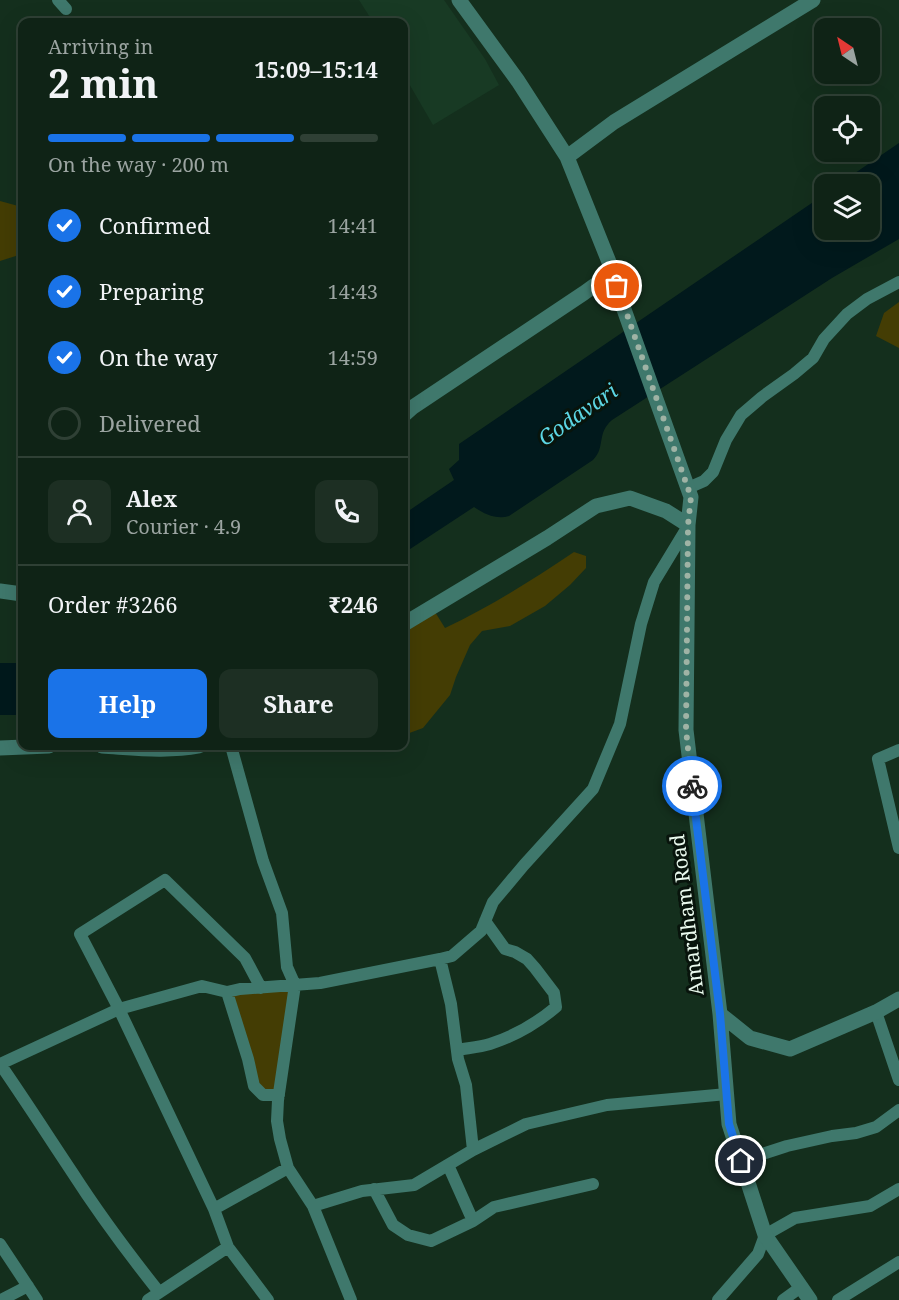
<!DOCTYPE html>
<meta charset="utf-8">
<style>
:root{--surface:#0f2316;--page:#1d2f23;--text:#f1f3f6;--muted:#9ba4a1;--line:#2f4035;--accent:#1a73e8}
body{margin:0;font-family:"Noto Serif",serif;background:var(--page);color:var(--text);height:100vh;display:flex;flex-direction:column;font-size:22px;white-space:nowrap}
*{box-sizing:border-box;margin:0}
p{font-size:20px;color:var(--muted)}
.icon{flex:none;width:33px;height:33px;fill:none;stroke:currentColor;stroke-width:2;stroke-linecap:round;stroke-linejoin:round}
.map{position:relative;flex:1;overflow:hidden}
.details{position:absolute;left:18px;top:18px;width:390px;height:732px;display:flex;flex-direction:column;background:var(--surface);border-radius:12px;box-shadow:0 6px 24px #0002,0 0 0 2px var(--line)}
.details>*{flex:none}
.needle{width:39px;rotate:325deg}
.controls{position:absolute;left:814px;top:18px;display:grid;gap:12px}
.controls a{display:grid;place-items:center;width:66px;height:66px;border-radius:12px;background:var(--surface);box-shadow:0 6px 24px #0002,0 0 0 2px var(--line);font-size:30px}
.pin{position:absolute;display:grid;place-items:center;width:51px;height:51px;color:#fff;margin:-26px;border:3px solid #fff;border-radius:50%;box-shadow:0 2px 6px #0007}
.courier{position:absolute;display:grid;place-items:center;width:60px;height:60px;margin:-30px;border:4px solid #1a73e8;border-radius:50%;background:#fff;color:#222;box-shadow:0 2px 8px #0007}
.head em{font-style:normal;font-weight:700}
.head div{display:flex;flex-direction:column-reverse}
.head{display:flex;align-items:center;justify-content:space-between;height:102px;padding:0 30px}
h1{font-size:39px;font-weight:700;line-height:45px}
.bar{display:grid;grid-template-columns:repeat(4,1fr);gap:9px 6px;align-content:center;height:72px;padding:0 30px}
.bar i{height:8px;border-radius:4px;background:var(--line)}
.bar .on{background:var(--accent)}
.bar p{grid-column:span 4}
.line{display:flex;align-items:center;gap:15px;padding:0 30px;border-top:2px solid var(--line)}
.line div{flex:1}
.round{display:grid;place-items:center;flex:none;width:63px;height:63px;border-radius:12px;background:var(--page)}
ol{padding:0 30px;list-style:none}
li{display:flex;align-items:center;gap:18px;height:66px}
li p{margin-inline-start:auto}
li .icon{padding:6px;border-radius:50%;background:var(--accent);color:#fff;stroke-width:4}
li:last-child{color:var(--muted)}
li i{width:33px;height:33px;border:3px solid var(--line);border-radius:50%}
.action{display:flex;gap:12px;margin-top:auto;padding:12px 30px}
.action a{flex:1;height:69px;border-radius:12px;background:var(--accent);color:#fff;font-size:24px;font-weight:700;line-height:69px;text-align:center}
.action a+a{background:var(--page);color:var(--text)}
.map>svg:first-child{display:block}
.built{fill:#183a24}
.green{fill:#443d04}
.water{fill:#01191c}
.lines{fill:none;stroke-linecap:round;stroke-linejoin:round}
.minor{stroke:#3f786c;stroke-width:12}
.tertiary{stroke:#3f786c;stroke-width:15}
.done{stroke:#9fb3a5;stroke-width:6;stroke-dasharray:0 10.8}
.route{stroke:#1a73e8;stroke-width:8}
.labels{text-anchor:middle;stroke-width:6;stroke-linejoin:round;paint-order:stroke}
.street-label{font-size:20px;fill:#eafaee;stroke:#08140c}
.water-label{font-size:21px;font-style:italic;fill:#5cd6e3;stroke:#08140c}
</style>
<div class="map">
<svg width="899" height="1300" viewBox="0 0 899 1300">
<rect width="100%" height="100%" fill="#142f1d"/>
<path class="built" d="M359,0h85l41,59 14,26 -66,40 -29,-50v-53h-31z"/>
<path class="green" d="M0,201l22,6v47l-22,7z
M899,302v46l-23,-12 8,-23z
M574,552l12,4v12l-16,17 -25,21 -35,20 -28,5 -12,14 -14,32 -6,18 -27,33 -19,7v-105l31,-18 10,16c47,-22 87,-48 129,-76z
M291,988l-14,103 -12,1 -9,-9 -26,-89z"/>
<path class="water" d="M899,143v96l-67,39 -220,142c-16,14 -6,27 -19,40l-84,56c-12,4 -25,-2 -35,-9l-70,46v-39l50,-34 -5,-11 10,-9v-16l366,-250v36h45v-46h-31z
M0,663h22v52h-22z"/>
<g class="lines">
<path class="minor" d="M58,0l8,9
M688,488l16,-7 9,-9 13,-32 15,-25 21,-18 32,-23 19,-16 11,-19 23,-25 20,-15 32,-17
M231,746l32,115 19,52 5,54 8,18 -17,115 -1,21 3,18 8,29
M899,750l-21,9 21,89
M440,959l11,45 7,55 8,26 7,65
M261,988l-16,-30 -80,-78 -85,54 39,75 95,200 14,38 40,53
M227,992l21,67 6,27 9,9h16
M876,1012l23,68
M457,1050c11,-2 23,-3 33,-6 25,-8 47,-21 66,-37l-2,-14 -19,-25 -8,-9 -12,-7 -10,-3 -20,-28
M741,1161l46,-15 45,-10 24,-3 20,-6 23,-17
M448,1165l25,56
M374,1189l19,36 15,10 23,6 42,-20 21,-14 99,-23
M313,1206l38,94
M214,1209l74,-41 25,38 49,-15 52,-6 59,-35 53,-26 81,-19 120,-11
M0,1244l37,56
M159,1292c-31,-39 -60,-78 -87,-120 -24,-36 -47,-72 -72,-108l119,-55 83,-23 25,6 13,-3 80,-6 120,-24 12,-3 29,-25 12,-29 31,-37 69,-76 27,-65 21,-100 13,-42 34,-56
M1,1300l27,-14
M148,1300l80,-53
M718,1300l40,-46 7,-19 30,-17 75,-12 29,-17
M783,1300l18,-13
M838,1300l61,-38"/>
<path class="tertiary" d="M459,0l59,81 49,76 46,115 8,29 70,196 -3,28 -2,205 34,284 9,110 36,111 45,65
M567,157l47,-35 199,-122
M404,415l9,-8 171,-114 29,-21
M0,591l22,3
M404,624l143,-86 49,-32 34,-8 36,13 22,14
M102,746c33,2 65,6 97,0
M0,748l49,-2
M720,1014l30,24 40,11 86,-37 23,-13"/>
</g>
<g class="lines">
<path class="done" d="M617,286l74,211 -3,28 -2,205 6,56"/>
<path class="route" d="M692,786l28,228 9,110 12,37"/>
</g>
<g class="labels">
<g class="street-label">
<text transform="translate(687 915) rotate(-97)" y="7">Amardham Road</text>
</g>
<g class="water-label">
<text transform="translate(578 415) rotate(-35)" y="7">Godavari</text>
</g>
</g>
</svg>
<div class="controls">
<a><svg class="needle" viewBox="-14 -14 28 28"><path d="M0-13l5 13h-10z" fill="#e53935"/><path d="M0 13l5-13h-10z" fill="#9ba4a1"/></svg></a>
<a><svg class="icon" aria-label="locate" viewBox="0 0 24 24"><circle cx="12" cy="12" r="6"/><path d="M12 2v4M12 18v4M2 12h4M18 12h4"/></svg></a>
<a><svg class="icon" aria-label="layers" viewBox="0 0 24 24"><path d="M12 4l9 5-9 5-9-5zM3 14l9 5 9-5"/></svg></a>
</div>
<div class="pin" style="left:617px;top:286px;background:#ea580c"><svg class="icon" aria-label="bag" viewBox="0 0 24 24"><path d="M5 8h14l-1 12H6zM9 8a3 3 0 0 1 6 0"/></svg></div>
<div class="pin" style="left:741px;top:1161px;background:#1f2937"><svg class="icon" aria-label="home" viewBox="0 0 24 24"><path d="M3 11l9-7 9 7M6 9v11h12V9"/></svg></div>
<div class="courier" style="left:692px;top:786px"><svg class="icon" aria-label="bike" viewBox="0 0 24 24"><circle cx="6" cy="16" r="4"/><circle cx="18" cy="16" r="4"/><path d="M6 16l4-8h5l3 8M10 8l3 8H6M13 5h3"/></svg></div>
<section class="details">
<div class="head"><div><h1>2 min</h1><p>Arriving in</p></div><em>15:09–15:14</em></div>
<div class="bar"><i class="on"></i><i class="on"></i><i class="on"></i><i></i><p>On the way · 200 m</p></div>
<ol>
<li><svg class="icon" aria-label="check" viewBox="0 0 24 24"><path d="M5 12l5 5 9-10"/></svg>Confirmed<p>14:41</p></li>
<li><svg class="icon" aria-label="check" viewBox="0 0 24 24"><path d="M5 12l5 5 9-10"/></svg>Preparing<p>14:43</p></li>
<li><svg class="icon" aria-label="check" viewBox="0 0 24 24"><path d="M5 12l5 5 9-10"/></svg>On the way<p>14:59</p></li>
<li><i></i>Delivered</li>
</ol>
<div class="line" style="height:108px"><a class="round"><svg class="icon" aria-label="person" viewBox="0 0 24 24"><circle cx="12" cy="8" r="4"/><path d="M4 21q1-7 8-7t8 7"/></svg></a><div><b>Alex</b><p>Courier · 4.9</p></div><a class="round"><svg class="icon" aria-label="phone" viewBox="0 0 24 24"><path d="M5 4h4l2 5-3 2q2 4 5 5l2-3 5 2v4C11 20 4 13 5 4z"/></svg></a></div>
<div class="line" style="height:78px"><div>Order #3266</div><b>₹246</b></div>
<div class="action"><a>Help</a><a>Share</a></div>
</section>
</div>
